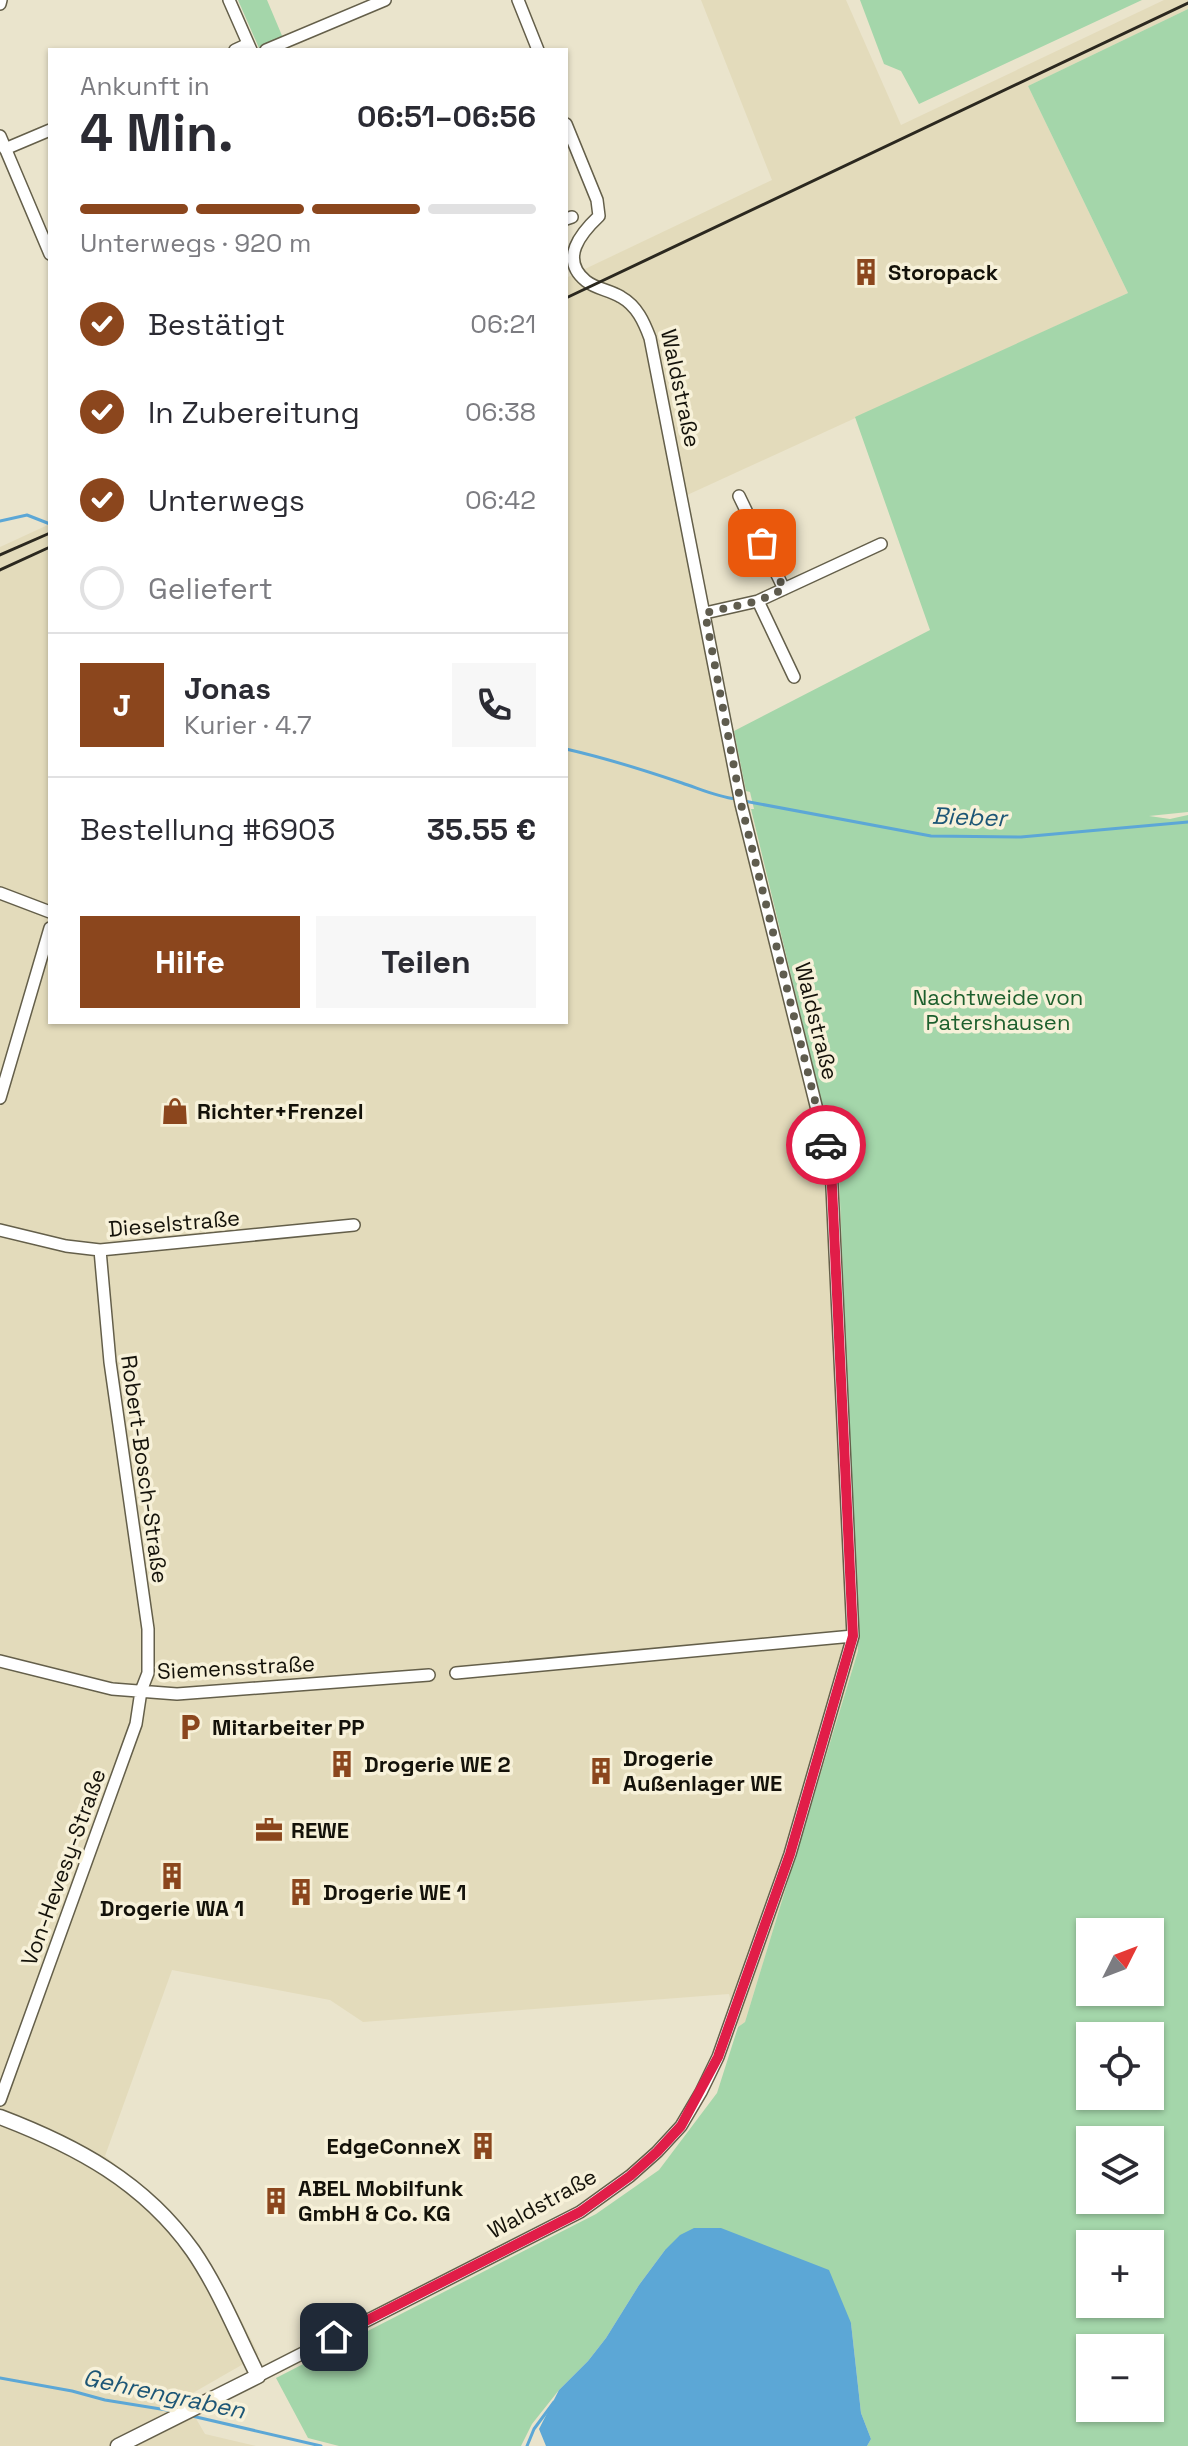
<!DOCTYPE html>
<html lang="de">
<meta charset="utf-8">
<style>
:root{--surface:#fff;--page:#f7f7f7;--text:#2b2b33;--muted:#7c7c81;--line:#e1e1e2;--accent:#8b461d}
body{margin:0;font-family:"Space Grotesk",sans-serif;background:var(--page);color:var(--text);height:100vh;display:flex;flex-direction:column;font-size:30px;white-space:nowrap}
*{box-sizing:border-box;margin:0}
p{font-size:26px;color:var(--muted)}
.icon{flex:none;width:44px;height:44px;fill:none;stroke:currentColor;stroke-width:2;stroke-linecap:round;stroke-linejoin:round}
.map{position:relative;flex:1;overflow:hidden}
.side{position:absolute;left:48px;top:48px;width:520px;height:976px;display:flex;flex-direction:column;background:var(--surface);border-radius:0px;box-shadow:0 2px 6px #0004}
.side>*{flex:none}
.needle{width:52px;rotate:48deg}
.buttons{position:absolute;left:1076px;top:1918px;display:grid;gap:16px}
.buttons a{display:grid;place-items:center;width:88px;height:88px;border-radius:0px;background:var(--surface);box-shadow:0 2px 6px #0004;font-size:40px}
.pin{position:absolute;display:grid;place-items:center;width:68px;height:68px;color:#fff;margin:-34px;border-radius:16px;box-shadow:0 4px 12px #0006}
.courier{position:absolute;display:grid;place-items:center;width:80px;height:80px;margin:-40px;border:6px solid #e11d48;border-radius:50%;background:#fff;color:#222;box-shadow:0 2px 10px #0007}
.overview em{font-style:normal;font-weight:700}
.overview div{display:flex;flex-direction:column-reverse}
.overview{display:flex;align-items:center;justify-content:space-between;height:136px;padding:0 32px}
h1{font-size:52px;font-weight:700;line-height:60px}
.bar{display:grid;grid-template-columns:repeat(4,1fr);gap:12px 8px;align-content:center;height:96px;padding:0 32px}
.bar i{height:10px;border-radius:6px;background:var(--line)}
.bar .active{background:var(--accent)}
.bar p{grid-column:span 4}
.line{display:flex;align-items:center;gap:20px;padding:0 32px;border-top:2px solid var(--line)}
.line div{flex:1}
.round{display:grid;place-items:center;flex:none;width:84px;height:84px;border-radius:0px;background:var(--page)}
ol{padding:0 32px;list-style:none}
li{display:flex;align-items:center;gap:24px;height:88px}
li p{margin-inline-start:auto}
li .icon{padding:8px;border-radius:50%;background:var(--accent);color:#fff;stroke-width:4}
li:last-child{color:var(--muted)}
li i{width:44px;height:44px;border:4px solid var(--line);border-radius:50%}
.action{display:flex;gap:16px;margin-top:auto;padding:16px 32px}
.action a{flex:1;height:92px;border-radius:0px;background:var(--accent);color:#fff;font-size:32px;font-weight:700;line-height:92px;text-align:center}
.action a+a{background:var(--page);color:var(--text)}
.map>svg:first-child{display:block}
.built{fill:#e3dbbb}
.green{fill:#a4d6aa;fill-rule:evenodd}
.water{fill:#5ca7d6}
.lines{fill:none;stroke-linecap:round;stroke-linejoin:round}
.stream{stroke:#5ca7d6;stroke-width:3}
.minor-casing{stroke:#645f4a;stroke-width:14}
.tertiary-casing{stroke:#645f4a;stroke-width:17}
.minor{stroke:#fff;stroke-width:11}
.tertiary{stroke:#fff;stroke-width:14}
.rail{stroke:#2b281f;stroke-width:3}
.done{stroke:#5f5c4e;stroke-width:8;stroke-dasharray:0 14.4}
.route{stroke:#e11d48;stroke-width:10}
.labels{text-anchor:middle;stroke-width:7;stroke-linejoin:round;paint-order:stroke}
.poi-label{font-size:22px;font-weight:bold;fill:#14120a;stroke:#f7f1d9;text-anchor:start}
.street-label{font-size:22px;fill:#14120a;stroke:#f7f1d9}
.park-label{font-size:22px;fill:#1d5f2d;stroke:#f7f1d9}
.water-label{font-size:24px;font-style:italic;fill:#1d5676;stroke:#f7f1d9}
</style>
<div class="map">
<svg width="1188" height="2446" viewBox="0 0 1188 2446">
<rect width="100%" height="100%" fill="#eae4cc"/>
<path class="built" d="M701,0h145l55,125 263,-125h24v9l-160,77 100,207 -443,203 61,295 93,384 19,476 -113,371 -7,5 -9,-33 -366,28 -33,-22 -158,-30 -67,186 45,36 27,27 22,28 27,43 33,65 -75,43 21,36 51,12h-256v-1899l50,-23v498h516v-744l206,-98z"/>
<path class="green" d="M238,0h29l16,38 -24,10z
M860,0h282l-223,104 -18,-33 -17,-7z
M1188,9v803l-39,4 21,3 18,-4v1631h-321l4,-7 -10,-26 -10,-90 -186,-73 -26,35 -33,53 -18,23 -29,29 -27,34 -11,22h-182l-31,-8 -32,-60 320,-164 63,-44 58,-77 21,-66 7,-5 113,-371 -19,-476 -88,-366h3l-4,-17 -4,-1 -12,-60 196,-101 -75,-213 273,-124 -100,-207zM1090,1932h60v60h-60zM1090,2036h60v60h-60zM1090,2140h60v60h-60zM1090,2244h60v60h-60zM1090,2348h60v60h-60z"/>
<path class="water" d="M694,2228h27l108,42 22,53 10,90 10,26 -4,7h-321l-7,-17 20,-39 29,-29 18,-23 33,-53 26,-35 15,-15z"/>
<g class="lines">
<path class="stream" d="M0,521l27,-6 23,9
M566,749c39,9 78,21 116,34 18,6 35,14 54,16
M744,801l187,35 90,1 167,-15
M0,2378l72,13 33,9 68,11
M192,2416l129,30
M527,2446l7,-17 20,-27"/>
<g class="minor-casing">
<path id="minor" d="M229,0l22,50
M518,0l20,50
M0,4l1,-4
M235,50l13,-6
M266,50l119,-50
M0,136l50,118
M5,149l45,-19
M566,219l6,-2
M739,496l45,93
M758,601l36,76
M705,613l53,-12 123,-57
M0,893l50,19
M0,1098l50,-170
M0,1230l66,16 34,4 254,-25
M0,1661l112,28 65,5 252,-19
M456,1673l397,-37
M0,2100l136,-376 5,-33 7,-18v-44l-38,-267 -10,-112
M258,2376l322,-164 50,-36 27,-24 24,-26 20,-34 17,-35 72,-203 63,-218 -22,-470 -90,-362 -91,-466c-6,-16 -13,-32 -29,-41 -11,-7 -25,-8 -35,-16 -27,-22 -5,-48 13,-65l-2,-16 -31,-76"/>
</g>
<g class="tertiary-casing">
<path id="tertiary" d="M0,2117c76,29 144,65 193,134 26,38 44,83 65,125l-140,70"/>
</g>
<use href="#minor" class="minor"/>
<use href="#tertiary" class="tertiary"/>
<path class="rail" d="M566,298l622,-295
M0,555l50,-22
M0,570l50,-23"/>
</g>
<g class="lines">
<path class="done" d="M762,543l22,46 -26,12 -53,12 36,191 85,341"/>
<path class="route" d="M334,2337l246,-125 50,-36 27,-24 24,-26 37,-69 72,-203 63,-218 -22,-470 -5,-21"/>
</g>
<defs>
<g id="building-bare" transform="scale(2.16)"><path d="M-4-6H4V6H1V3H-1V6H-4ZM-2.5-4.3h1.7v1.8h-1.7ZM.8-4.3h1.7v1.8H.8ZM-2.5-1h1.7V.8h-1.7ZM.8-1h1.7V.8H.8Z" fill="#8b461d" stroke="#f7f1d9" stroke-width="2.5" paint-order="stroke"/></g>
<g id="shop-bare" transform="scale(2.16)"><path d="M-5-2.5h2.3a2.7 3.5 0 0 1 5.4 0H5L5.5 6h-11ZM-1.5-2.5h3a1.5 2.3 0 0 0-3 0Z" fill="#8b461d" stroke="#f7f1d9" stroke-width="2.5" paint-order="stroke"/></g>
<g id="parking-bare" transform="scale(2.16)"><path d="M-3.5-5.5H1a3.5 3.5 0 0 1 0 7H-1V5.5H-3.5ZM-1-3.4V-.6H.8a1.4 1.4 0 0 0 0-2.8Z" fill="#8b461d" stroke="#f7f1d9" stroke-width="2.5" paint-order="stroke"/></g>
<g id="office-bare" transform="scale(2.16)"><path d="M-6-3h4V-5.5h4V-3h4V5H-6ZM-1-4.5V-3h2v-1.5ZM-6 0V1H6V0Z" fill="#8b461d" stroke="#f7f1d9" stroke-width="2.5" paint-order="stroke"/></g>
</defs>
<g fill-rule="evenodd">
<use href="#building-bare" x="866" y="272"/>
<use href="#shop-bare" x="175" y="1111"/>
<use href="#parking-bare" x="190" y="1727"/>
<use href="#building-bare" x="342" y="1764"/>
<use href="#building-bare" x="601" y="1771"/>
<use href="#office-bare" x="269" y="1830"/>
<use href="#building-bare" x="172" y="1876"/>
<use href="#building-bare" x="301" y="1892"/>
<use href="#building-bare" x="483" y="2146"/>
<use href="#building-bare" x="276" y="2201"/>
</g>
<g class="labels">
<g class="poi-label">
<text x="888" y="280">Storopack</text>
<text x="197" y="1119">Richter+Frenzel</text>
<text x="212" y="1735">Mitarbeiter PP</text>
<text x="623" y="1766">Drogerie<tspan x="623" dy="25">Außenlager WE</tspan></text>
<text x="364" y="1772">Drogerie WE 2</text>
<text x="291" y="1838">REWE</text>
<text x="323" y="1900">Drogerie WE 1</text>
<text x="172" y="1916" text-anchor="middle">Drogerie WA 1</text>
<text x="461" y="2154" text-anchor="end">EdgeConneX</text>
<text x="298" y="2196">ABEL Mobilfunk<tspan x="298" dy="25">GmbH &amp; Co. KG</tspan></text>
</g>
<g class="street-label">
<text transform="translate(681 388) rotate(78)" y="8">Waldstraße</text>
<text transform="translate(817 1021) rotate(76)" y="8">Waldstraße</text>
<text transform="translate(174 1223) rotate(-5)" y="8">Dieselstraße</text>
<text transform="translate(145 1469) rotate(82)" y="8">Robert-Bosch-Straße</text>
<text transform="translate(236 1667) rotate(-3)" y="8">Siemensstraße</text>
<text transform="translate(63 1867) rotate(-70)" y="8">Von-Hevesy-Straße</text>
<text transform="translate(542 2203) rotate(-29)" y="8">Waldstraße</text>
</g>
<g class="park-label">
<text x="998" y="1005">Nachtweide von<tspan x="998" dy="25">Patershausen</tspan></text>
</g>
<g class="water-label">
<text transform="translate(969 817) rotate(2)" y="8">Bieber</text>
<text transform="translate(164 2394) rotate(12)" y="8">Gehrengraben</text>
</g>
</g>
</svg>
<div class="buttons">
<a><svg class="needle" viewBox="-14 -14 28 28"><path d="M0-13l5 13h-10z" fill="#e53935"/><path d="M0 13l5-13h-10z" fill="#7c7c81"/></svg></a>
<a><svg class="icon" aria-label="locate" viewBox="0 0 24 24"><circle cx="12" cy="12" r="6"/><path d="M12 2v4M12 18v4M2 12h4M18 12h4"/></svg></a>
<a><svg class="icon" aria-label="layers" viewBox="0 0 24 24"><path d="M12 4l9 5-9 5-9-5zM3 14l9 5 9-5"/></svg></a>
<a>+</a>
<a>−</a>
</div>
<div class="pin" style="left:762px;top:543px;background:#ea580c"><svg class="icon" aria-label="bag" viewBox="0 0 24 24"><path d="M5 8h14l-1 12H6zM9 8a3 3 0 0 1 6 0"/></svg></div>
<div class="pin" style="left:334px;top:2337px;background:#1f2937"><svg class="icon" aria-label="home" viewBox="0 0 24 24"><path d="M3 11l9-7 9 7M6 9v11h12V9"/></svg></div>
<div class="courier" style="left:826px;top:1145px"><svg class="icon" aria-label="car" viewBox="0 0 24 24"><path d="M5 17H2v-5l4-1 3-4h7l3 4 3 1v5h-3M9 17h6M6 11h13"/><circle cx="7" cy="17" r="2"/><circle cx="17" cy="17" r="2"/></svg></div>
<section class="side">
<div class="overview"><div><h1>4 Min.</h1><p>Ankunft in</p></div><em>06:51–06:56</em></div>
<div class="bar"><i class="active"></i><i class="active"></i><i class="active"></i><i></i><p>Unterwegs · 920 m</p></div>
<ol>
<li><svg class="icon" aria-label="check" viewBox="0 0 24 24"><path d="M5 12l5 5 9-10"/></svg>Bestätigt<p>06:21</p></li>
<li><svg class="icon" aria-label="check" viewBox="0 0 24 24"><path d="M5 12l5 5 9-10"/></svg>In Zubereitung<p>06:38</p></li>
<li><svg class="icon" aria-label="check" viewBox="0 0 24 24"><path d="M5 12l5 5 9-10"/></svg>Unterwegs<p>06:42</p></li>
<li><i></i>Geliefert</li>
</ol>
<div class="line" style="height:144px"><b class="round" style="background:var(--accent);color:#fff">J</b><div><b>Jonas</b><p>Kurier · 4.7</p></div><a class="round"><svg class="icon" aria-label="phone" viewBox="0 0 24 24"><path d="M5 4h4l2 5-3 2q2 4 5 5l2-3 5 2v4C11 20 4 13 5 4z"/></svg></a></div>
<div class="line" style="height:104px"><div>Bestellung #6903</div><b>35.55 €</b></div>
<div class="action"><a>Hilfe</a><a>Teilen</a></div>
</section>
</div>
